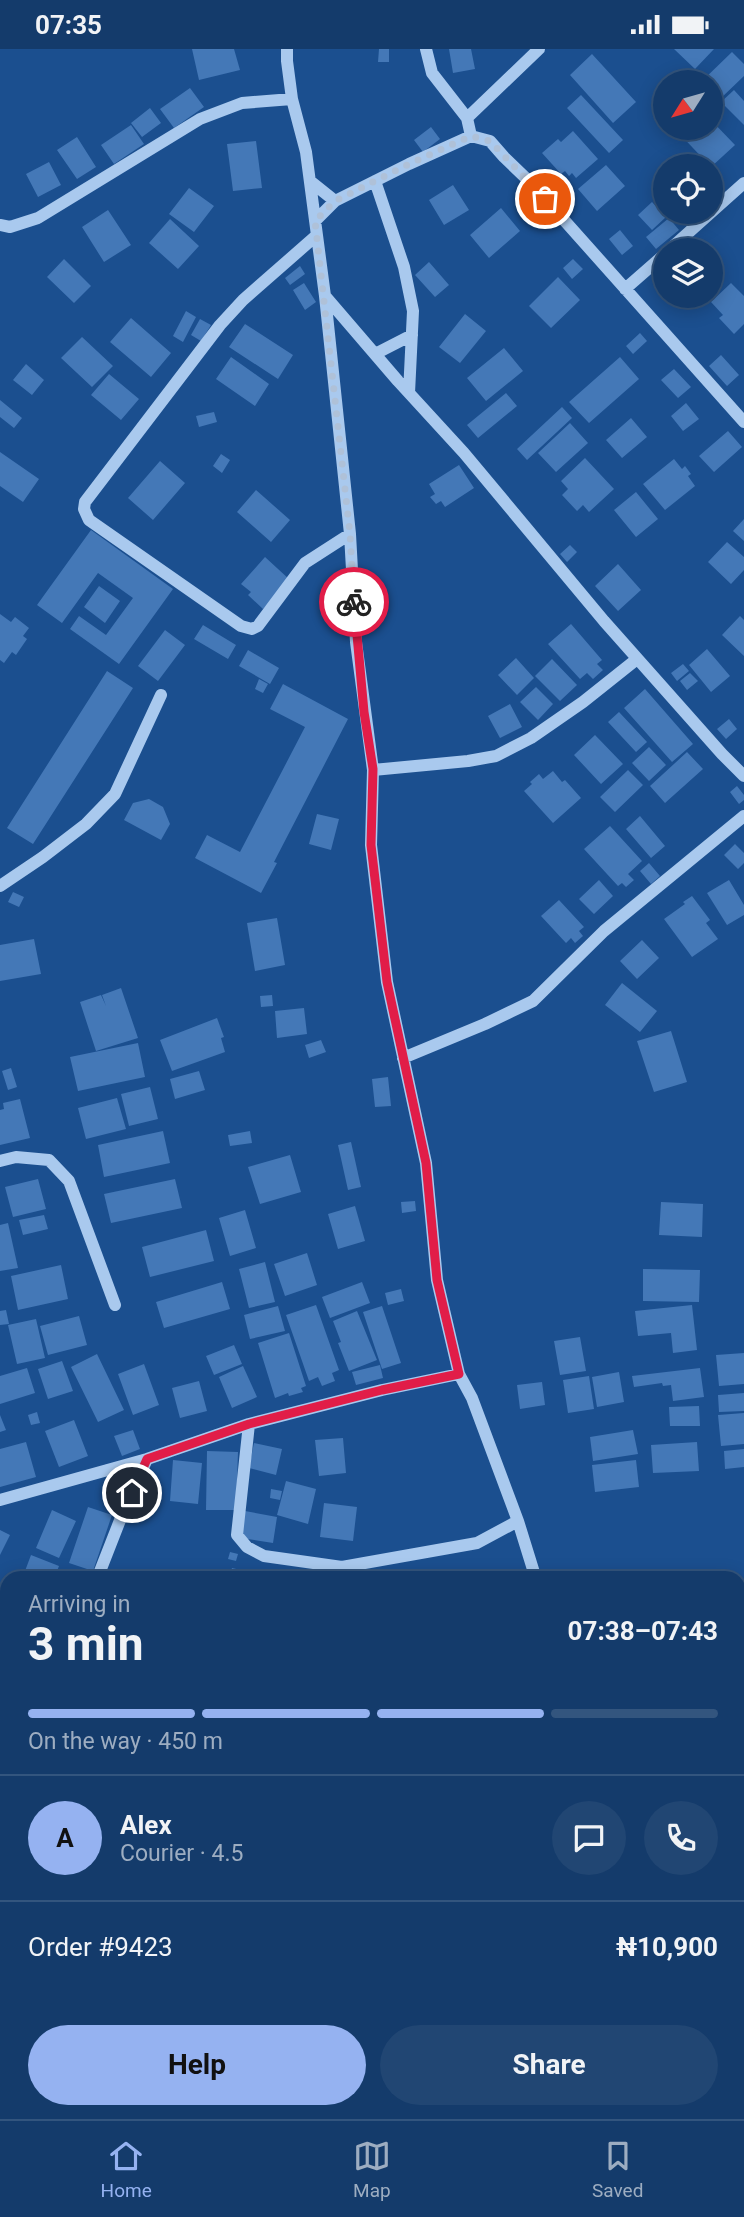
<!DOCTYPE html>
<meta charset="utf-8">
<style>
:root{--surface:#143b6b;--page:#214673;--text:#f1f3f6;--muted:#9dadc1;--line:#33557e;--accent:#95b2f1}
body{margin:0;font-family:Roboto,sans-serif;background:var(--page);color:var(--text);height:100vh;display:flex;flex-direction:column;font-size:26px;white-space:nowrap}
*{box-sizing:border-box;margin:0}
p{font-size:23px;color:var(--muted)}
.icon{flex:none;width:38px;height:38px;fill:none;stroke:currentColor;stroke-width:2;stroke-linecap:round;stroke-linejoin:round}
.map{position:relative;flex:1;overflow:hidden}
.sheet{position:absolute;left:0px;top:1522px;width:746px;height:548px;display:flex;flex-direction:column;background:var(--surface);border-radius:21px 21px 0 0;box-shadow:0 4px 18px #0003,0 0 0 2px var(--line)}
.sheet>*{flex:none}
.needle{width:46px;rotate:233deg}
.fabs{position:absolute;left:653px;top:21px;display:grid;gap:14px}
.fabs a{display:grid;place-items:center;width:70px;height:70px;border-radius:50%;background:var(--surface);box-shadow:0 4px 18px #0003,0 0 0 2px var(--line);font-size:35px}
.pin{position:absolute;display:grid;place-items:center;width:60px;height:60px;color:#fff;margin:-30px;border:4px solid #fff;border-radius:50%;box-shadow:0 2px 7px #0007}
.courier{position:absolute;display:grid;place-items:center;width:70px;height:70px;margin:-35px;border:5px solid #e11d48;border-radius:50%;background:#fff;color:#222;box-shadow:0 2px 9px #0007}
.overview em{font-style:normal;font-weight:700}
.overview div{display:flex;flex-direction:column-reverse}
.overview{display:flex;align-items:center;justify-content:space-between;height:119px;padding:0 28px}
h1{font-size:46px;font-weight:700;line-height:52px}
.bar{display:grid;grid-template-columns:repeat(4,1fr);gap:10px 7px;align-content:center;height:84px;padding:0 28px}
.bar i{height:9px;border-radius:5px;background:var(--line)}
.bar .active{background:var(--accent)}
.bar p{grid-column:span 4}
.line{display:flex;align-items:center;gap:18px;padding:0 28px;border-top:2px solid var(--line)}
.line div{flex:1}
.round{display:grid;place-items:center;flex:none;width:74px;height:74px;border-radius:37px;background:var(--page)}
.cta{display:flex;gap:14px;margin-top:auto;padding:14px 28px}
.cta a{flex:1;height:80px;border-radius:42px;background:var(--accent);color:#111;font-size:28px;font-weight:700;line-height:80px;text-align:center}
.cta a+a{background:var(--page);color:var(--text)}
.status{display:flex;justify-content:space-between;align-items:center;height:49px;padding:0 35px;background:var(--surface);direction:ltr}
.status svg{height:19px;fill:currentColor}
.tabs{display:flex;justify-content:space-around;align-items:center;height:98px;border-top:2px solid var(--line);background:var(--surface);font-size:19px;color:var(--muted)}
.tabs a{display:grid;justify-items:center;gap:4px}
.tabs .active{color:var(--accent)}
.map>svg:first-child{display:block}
.building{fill:#4478b7}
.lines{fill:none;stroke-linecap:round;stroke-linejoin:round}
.minor{stroke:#a9c9ee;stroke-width:12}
.done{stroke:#afc1d8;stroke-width:7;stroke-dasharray:0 12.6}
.route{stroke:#e11d48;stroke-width:9}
</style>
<div class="status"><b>07:35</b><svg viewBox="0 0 49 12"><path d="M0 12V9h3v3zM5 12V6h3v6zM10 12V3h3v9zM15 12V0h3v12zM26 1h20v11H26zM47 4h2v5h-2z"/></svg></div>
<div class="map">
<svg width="744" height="2070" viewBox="0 0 744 2070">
<rect width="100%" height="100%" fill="#1b4f8f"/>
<path class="building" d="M192,0h42l6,21 -41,10z
M379,0h10v13h-11z
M449,0h22l4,20 -22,4z
M674,0h40l-19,20z
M732,3l12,12v12l-24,23 -10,-9v-8h-9z
M592,5l44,48 -23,21 -43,-48z
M190,39l14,19 -30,21 -14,-19z
M734,41l10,11v24l-23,-23z
M581,46l42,45 -14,13 -42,-45z
M150,59l11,15 -19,14 -11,-14z
M710,70l25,26 -24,22 -37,-39h36z
M131,76l13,19 -30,20 -13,-19z
M431,78l9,12 -17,13 -9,-12z
M573,82l25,28 -22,19 -4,-5 -3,3 -4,-5 -4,3 -19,-21 16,-14 3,3z
M77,88l19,30 -19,12 -20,-29z
M256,92l6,47 -29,3 -6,-47z
M49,113l12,23 -23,12 -12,-23z
M606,116l19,21 -28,25 -19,-22z
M453,136l16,25 -25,15 -15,-25z
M189,139l25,18 -20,26 -25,-18z
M652,153l14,15 -14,13 -14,-15z
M501,159l19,23 -31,27 -19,-23z
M108,161l23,35 -27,17 -22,-35z
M669,169l10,12 -23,19 -10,-12z
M170,170l29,27 -21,23 -29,-26z
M620,181l13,16 -11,9 -13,-16z
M64,210l27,27 -17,17 -27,-26z
M573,210l10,10 -11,10 -9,-11z
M429,213l20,23 -14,12 -20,-22z
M300,217l5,8 -15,11 -5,-7z
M558,228l22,23 -29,28 -22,-22z
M304,234l12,19 -11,8 -12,-20z
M731,234l13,13v28l-10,10 -15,-16 4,-3 -12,-13z
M186,262l10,6 -13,25 -10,-6z
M465,265l21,17 -26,32 -21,-16z
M131,269l40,35 -20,24 -41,-35z
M200,270l11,6 -10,16 -10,-6z
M245,275l48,31 -15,24 -49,-32z
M640,284l7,8 -14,13 -7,-8z
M82,288l31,29 -21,21 -31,-29z
M504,299l19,23 -37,30 -19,-23z
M721,306l18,20 -12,11 -18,-20z
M231,308l38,27 -14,22 -39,-27z
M620,308l19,22 -50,44 -20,-21z
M26,315l18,16 -12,15 -19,-15z
M674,320l17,18 -13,11 -17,-18z
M109,325l30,25 -18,21 -30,-25z
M506,344l11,13 -39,32 -11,-13z
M0,351l22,18 -8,10 -14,-11z
M686,354l13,16 -16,12 -12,-15z
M562,358l10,11 -45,42 -10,-11z
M214,363l3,10 -18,5 -3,-11z
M631,369l16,19 -25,21 -16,-18z
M570,374l18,20 -32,29 -18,-19z
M728,382l14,16 -28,25 -15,-16z
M0,403l39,27 -16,23 -23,-16z
M221,405l9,6 -8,13 -9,-7z
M585,409l29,31 -25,23 -6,-7 -6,6 -15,-16 6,-6 -7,-8z
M674,410l8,10 3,-3 6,8 -3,2 7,10 -30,24 -22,-26z
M160,412l25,22 -32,37 -25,-22z
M459,416l15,23 -29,19 -4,-6 -5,3 -6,-7 5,-3 -6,-10z
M256,441l34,30 -19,22 -34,-30z
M636,443l22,27 -22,18 -22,-27z
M744,470v22l-11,-10z
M91,481l82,59 -54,75 -49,-35 9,-13 27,19 27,-37 -35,-25 -36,50 -25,-18z
M727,493l17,15v13l-13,14 -23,-22z
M570,496l7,7 -10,10 -7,-8z
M265,508l25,23 -27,29 -15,-14 3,-3 -10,-8z
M618,515l23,26 -23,21 -23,-25z
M99,537l21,15 -15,22 -21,-16z
M0,565l11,8 4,-5 14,11 -6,8 4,3 -11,16 -4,-3 -8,11 -4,-3z
M740,567l4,4v36l-22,-21z
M571,575l31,36 -5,4 6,6 -10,9 -6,-6 -7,6 -32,-35z
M203,576l33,20 -8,14 -34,-20z
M165,581l20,15 -27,36 -20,-15z
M707,600l23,27 -19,16 -22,-27z
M248,601l31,18 -9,16 -31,-18z
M516,609l18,20 -17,17 -19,-20z
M552,610l25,26 -17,16 -25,-25z
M683,615l6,7 -12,10 -6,-8z
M107,622l26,17 -100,156 -26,-16z
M690,624l8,8 -11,9 -7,-9z
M259,630l9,5 -5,9 -8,-4z
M283,635l65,35 -74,143 3,1 -16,30 -66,-35 12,-23 33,17 65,-125 -35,-18z
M536,638l17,17 -15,16 -18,-18z
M645,640l48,55 -21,18 -48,-54z
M510,655l12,23 -22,11 -12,-22z
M619,663l28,30 -11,10 -28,-30z
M729,670l8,10 -11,10 -9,-10z
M595,686l28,29 -22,20 -27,-29z
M649,698l17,18 -17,16 -17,-18z
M687,703l16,17 -38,34 -15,-17z
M628,721l15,15 -28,27 -15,-15z
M553,722l9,11 3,-2 16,18 -28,25 -29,-32 8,-7 -2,-2 9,-8 4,5z
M737,737l7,9v5l-5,4 -9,-12z
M149,750l14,8 7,17 -9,16 -37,-20 9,-17z
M317,765l22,5 -8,31 -22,-6z
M640,767l25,30 -14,12 -25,-29z
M610,777l32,35 -14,13 6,6 -8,7 -4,-4 -4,3 -34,-37z
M735,795l9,9v10l-6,6 -14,-14z
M649,814l11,13 -9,8 -11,-13z
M599,831l14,16 -19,18 -15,-15z
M729,831l15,25v10l-17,10 -20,-32z
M13,843l11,5 -5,10 -11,-5z
M692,847l18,24 -4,3 12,16 -26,18 -28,-38 21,-15 -2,-2z
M559,851l25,27 -5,4 4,5 -8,7 -4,-5 -5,5 -25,-27z
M277,869l8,47 -30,6 -8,-48z
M34,890l7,35 -41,7v-36z
M642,891l17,18 -22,21 -17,-18z
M622,934l35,28 -17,21 -35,-27z
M121,939l17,50 -42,13 -16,-49 21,-7 5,11 -4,-11z
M272,946l1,11 -12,1 -1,-11z
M304,959l3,26 -30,4 -2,-27z
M217,969l7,19 -3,1 4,14 -53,19 -12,-31z
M671,982l16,51 -33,10 -17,-51z
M321,991l5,12 -17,6 -4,-13z
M138,994l7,34 -67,14 -8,-34z
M11,1019l6,19 -9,3 -6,-19z
M199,1022l6,19 -30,9 -5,-20z
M388,1028l3,29 -16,1 -3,-28z
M150,1038l8,32 -29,7 -8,-32z
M117,1049l9,31 -40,10 -8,-31z
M20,1050l10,39 -30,7v-35l4,-1 -1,-6z
M163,1082l7,32 -66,14 -6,-32z
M250,1082l2,12 -22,3 -2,-11z
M351,1093l10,45 -13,3 -10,-45z
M290,1106l11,37 -41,12 -12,-37z
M38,1130l8,30 -33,8 -8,-30z
M175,1130l7,29 -71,15 -7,-29z
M415,1152l1,10 -14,2 -1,-11z
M661,1153l42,2 -1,33 -43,-2z
M355,1157l10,35 -27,8 -10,-35z
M245,1161l11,38 -26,8 -11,-38z
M44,1166l4,14 -25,6 -4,-15z
M8,1174l10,45 -18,3v-46z
M206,1181l8,31 -64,16 -8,-30z
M307,1204l10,32 -32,11 -11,-32z
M265,1213l10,40 -26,6 -10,-39z
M61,1216l7,34 -50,11 -7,-34z
M643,1220l57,1 -1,32 -56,-1z
M222,1233l8,27 -66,19 -8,-26z
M362,1233l8,21 -40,15 -8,-21z
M401,1240l3,12 -16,4 -3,-12z
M316,1256l23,65 -7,3 3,8 -13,5 -4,-9 -9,4 -23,-66z
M692,1256l5,45 -24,3 -2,-20 -33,3 -3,-25z
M278,1257l7,25 -35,8 -6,-24z
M382,1257l19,57 -19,6 -19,-57z
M6,1261l3,14 -9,1v-14z
M357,1262l20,49 -28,11 -11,-28 3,-1 -8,-21z
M79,1267l8,29 -39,10 -8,-29z
M36,1270l9,39 -28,6 -9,-39z
M289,1284l17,53 -5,2 2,4 -14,4 -1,-3 -13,5 -17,-55z
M580,1288l6,34 -26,4 -6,-34z
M234,1296l8,19 -28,11 -8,-19z
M744,1304v31l-25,2 -3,-31z
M97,1305l27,56 -26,12 -27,-55z
M62,1312l11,30 -25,8 -10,-30z
M144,1315l15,41 -26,10 -15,-41z
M380,1316l3,13 -27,7 -4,-13z
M243,1317l14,31 -25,11 -13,-31z
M27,1319l8,25 -35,11v-28z
M700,1319l4,29 -31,4 -2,-16 -8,1 -1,-3 -28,4 -2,-11z
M619,1323l5,30 -27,5 -5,-30z
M589,1327l5,33 -26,4 -5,-33z
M199,1332l8,30 -27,7 -8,-30z
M542,1333l3,23 -25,4 -3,-24z
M744,1344v18l-25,1 -1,-17z
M699,1357l1,20h-30l-1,-19z
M37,1363l3,11 -9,2 -3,-10z
M744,1364v31l-23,2 -3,-31z
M0,1366l6,15 -6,2z
M74,1371l14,36 -29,11 -14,-36z
M133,1381l7,19 -18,7 -8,-20z
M633,1381l5,24 -45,7 -3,-24z
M343,1389l3,35 -27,3 -4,-36z
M26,1393l10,35 -36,10v-38z
M697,1393l2,29 -46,2 -2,-28z
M254,1394l28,6 -6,26 -27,-7z
M744,1400v18l-19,2 -1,-18z
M207,1402l31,1 -2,58h-30z
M173,1411l29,3 -4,41 -28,-3z
M636,1411l3,27 -44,5 -3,-27z
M286,1432l30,8 -8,35 -31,-9z
M271,1440l11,2 -2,9 -10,-2z
M324,1454l33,4 -4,34 -33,-4z
M88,1458l24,8 -19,56 -24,-8z
M52,1461l24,11 -17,37 -23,-10z
M245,1462l32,6 -4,26 -32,-5z
M0,1481l10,5 -10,20z
M230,1503l8,2 -2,7 -8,-2z
M31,1506l28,11 -5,13h-32z
M232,1519l33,8 -1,3h-35z
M0,1556l7,2v41l-7,-1z
M738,1619h6v42l-6,1z
M744,1835v36l-6,1v-36z
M744,1990v33l-6,1v-33z
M23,2063h62l-1,7h-61z
M95,2063h30l-2,7h-29z
M176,2063h28l-1,7 -28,-1z
M378,2063h23v4h-23z
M405,2063h21v6l-21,1z
M431,2063h33v5l-33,1z
M131,2065l17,4v1h-18z"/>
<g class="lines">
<path class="minor" d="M287,0v12l5,38 14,53 19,144 25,238 6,108 17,128 -2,75 16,137 39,181 11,117 22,94 13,24 46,123 18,58
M426,0l6,24 35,45 4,18 19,5 14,16 27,26 213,239
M467,69l72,-69
M310,132l25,20
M375,132l29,86 9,44 -4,82
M315,172l20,-20 74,-37 62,-28
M0,176l10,2 28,-9 162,-99 42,-16 50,-4
M317,186l-74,65 -23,25 -135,177 -1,7 5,11 152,106 11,3 6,-3 47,-63 45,-29
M669,201l75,-67
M625,240l40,-35
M325,247l73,85 66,72 140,168 118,133 22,22
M375,305l37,-19
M373,721l95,-9 28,-5 35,-18 52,-36 54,-43
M0,837l43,-29 43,-33 29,-30 46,-99
M403,1009l82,-34 48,-23 71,-70 140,-115
M0,1112l16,-4 33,3 20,21 46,124
M249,1375l-12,111 10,12 17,9 78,11 135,-24 41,-22
M0,1451l147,-41 102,-35 133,-34 77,-16
M97,1530l27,-69 23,-51
M0,2004l7,-32
M252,2063l28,7
M237,2070l2,-7
M597,2070l8,-2"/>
</g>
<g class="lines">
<path class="done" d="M354,553l-4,-68 -35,-313 20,-20 74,-37 62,-28 19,5 55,58"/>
<path class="route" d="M132,1444l15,-34 102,-35 133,-34 77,-16 -22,-94 -11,-117 -39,-181 -16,-137 2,-76 -9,-57 -10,-110"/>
</g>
</svg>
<div class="fabs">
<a><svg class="needle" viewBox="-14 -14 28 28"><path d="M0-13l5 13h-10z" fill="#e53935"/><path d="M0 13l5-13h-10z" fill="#9dadc1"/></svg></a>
<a><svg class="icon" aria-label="locate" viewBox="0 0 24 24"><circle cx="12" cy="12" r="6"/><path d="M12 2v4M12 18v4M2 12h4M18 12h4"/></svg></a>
<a><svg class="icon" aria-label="layers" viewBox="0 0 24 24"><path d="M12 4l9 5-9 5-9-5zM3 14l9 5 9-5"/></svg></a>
</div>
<div class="pin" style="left:545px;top:150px;background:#ea580c"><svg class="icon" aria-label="bag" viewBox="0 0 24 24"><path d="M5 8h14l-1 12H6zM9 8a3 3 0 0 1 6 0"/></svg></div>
<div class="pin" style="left:132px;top:1444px;background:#1f2937"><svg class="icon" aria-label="home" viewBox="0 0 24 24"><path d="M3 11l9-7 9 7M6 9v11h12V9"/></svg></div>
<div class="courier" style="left:354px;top:553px"><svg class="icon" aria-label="bike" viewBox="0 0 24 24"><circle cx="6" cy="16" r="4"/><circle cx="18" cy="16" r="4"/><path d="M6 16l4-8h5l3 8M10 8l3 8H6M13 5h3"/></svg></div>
<section class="sheet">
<div class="overview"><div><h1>3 min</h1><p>Arriving in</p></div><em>07:38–07:43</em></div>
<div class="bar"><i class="active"></i><i class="active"></i><i class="active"></i><i></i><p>On the way · 450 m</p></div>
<div class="line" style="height:126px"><b class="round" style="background:var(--accent);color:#111">A</b><div><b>Alex</b><p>Courier · 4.5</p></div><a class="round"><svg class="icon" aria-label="chat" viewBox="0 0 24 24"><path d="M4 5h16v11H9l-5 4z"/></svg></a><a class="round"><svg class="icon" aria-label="phone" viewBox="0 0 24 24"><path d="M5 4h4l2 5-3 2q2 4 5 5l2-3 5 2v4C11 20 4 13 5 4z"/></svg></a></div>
<div class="line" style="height:91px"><div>Order #9423</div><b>₦10,900</b></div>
<div class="cta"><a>Help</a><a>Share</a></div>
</section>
</div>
<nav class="tabs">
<a class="active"><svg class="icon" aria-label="home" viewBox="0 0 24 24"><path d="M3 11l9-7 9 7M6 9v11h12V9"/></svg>Home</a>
<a><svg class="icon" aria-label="map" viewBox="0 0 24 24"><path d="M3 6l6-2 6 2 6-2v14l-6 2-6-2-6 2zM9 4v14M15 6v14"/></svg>Map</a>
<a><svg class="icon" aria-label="saved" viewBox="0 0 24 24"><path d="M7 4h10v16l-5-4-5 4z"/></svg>Saved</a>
</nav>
